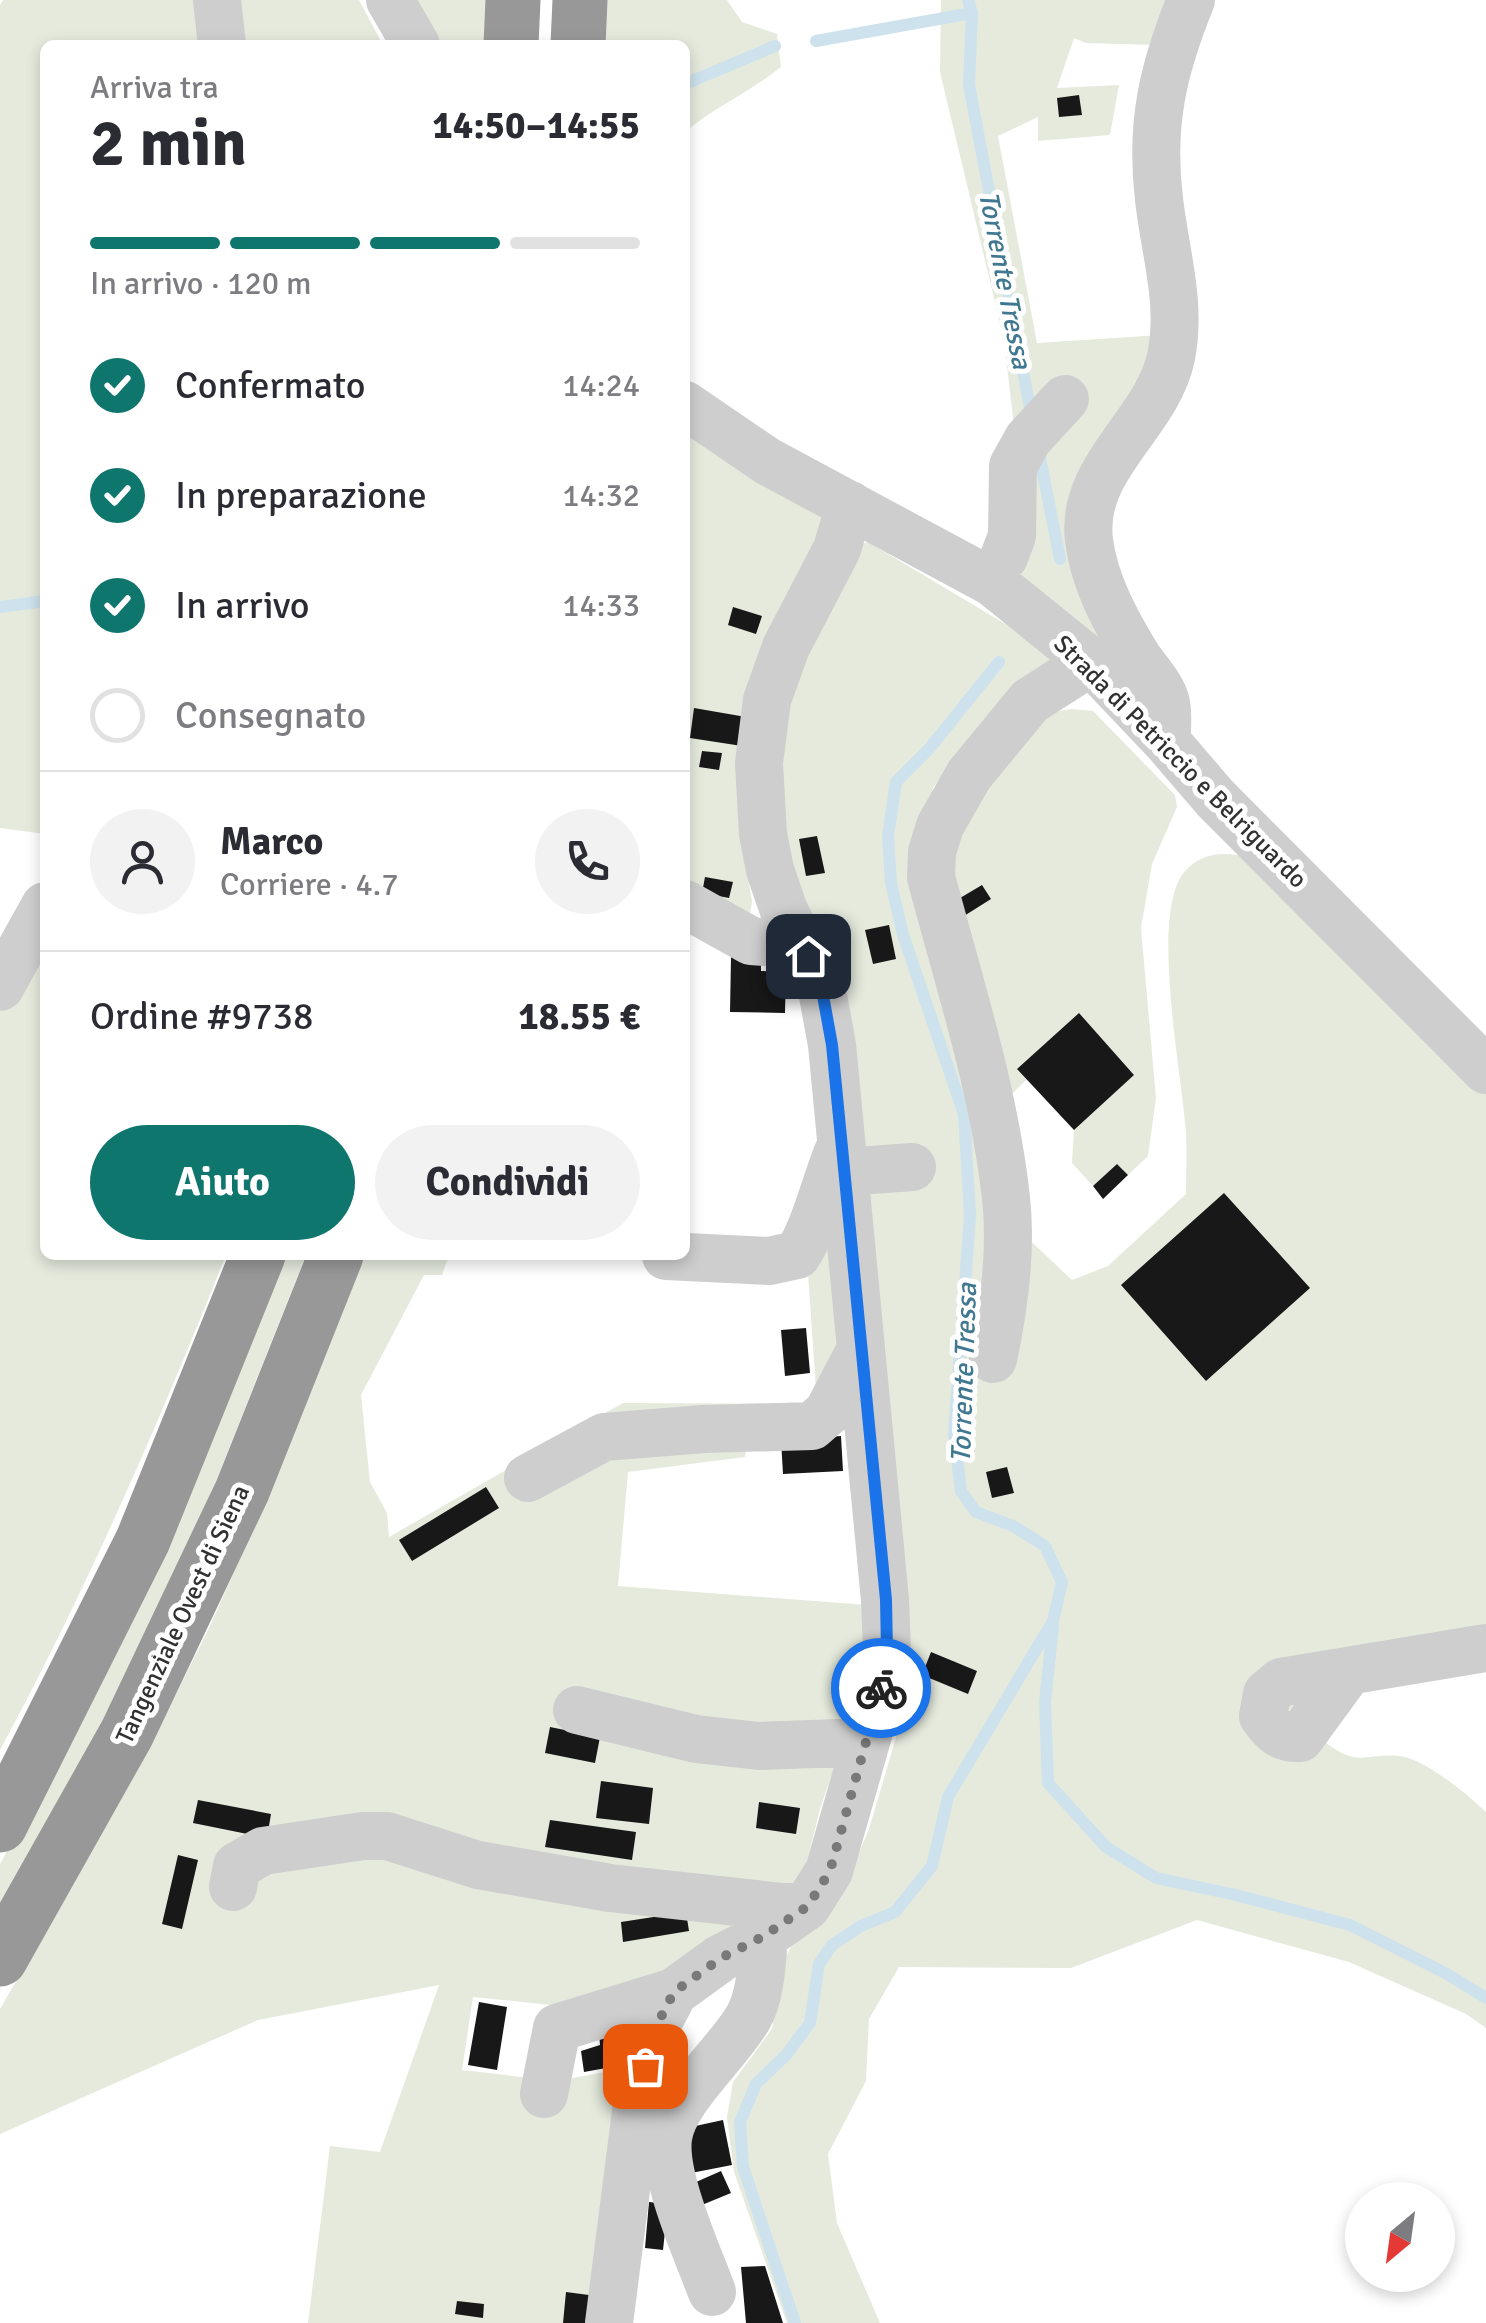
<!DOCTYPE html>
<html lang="it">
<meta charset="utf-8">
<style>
:root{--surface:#fff;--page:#f2f2f3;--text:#2b2b33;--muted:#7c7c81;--line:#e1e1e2;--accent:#0f766e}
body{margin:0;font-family:Signika,sans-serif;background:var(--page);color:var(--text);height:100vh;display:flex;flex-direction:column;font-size:38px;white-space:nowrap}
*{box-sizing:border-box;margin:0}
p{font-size:32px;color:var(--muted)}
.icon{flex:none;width:55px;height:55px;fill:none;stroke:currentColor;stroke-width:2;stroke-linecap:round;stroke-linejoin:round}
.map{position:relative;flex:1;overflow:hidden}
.details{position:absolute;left:40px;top:40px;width:650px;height:1220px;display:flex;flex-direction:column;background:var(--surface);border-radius:15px;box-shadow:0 5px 15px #0003}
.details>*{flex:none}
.needle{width:65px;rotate:209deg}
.tools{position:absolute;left:1345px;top:2182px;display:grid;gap:20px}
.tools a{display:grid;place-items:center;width:110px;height:110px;border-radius:50%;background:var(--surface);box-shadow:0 5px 15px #0003;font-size:50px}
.pin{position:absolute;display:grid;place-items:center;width:85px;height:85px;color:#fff;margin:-42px;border-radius:20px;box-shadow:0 5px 15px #0006}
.courier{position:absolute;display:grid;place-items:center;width:100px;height:100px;margin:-50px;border:8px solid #1a73e8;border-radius:50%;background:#fff;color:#222;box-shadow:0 2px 12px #0007}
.head em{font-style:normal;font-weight:700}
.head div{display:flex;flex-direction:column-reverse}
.head{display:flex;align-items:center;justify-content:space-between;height:170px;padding:0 50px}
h1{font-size:65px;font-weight:700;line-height:75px}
.bar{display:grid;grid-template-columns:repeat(4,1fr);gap:15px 10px;align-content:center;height:120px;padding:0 50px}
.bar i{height:12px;border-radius:8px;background:var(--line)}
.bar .active{background:var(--accent)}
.bar p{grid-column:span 4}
.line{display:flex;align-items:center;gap:25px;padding:0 50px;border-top:2px solid var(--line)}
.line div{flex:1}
.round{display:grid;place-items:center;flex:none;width:105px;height:105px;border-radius:52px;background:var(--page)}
ol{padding:0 50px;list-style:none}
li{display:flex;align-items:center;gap:30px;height:110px}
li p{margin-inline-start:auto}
li .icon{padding:10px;border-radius:50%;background:var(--accent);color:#fff;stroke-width:4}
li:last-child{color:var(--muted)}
li i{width:55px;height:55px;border:5px solid var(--line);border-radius:50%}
.button{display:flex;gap:20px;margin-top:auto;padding:20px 50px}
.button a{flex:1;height:115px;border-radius:60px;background:var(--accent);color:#fff;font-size:40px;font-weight:700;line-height:115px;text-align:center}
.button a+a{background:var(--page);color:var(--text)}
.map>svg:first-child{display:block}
.green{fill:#e5eadd}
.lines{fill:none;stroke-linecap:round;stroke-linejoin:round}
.stream{stroke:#cde2ec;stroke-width:12}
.building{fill:#181818}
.minor{stroke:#cecece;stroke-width:48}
.highway{stroke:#989898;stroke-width:55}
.done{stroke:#797979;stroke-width:10;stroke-dasharray:0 18}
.route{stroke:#1a73e8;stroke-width:12}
.labels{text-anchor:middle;stroke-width:10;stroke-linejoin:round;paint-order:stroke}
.street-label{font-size:25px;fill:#313131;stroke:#fff}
.water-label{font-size:28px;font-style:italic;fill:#407892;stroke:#fff}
</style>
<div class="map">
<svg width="1486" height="2323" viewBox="0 0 1486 2323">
<rect width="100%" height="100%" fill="#fff"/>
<path class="green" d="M3,0h356l24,45h-338v789l-45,-6v-823z
M414,0h77l-3,45h-46z
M602,0h125l15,22 35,12 4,33c-31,25 -66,40 -96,65v-87h-84z
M941,0h237l-24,45 -68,-2 -12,-5 -17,50 62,-3 -9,50 -72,6v-24l-40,19 39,207 124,-8 -84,177 78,177 -142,-110 9,-84 -18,-155 -64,-268z
M685,427l138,90 -77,349 6,36 -2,11 -65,-22z
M868,542l193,115 -35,35 -44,30 -49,66 -5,33 90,408 54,51 36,-14 78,-72c0,-20 1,-41 0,-61 -4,-58 -35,-212 -4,-258 16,-23 45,-25 69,-16l235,235v542l-141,25 -19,82c34,25 37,10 74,13 25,3 68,39 86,56v216l-20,-14 -117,-52 -152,-42 -126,48 -172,-1 -30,52 -3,62 -38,73 9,69 43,100h-93l-53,-151 -7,-55 6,-35 39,-53 12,-69 14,-27 53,-61 18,-43 31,-105 9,-65 -45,-503 -86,-339 4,-110 80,-163z
M1072,709l21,2 82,84 2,12 -25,57 -11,64 15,170 -8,58 -20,19 -11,-11 -24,22 -21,-23 2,-33 60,-55 -56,-61 -60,54 9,11 -26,26 -56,-211 6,-70 100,-112z
M45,927v328h181c-67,168 -140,336 -226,495v-738z
M836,1195l11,152 -29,57 26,1 -20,25 -76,10 -3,17 -117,15 -10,114 249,19v39l-8,51 -39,114 -13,52 -20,38 -44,-5 -4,33 -22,20 -49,34 -108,25 -87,-9 -11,73 94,11 71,-13 -30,255h-289l22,-177 50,6 59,-167 -181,35 -258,114v-125l138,-239 72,-144 45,-102 104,-269h90l-7,20h-18l-63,120 9,87 17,31 2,24 234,-134 194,1 -9,-130h-39v-5h11l23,-7 10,-16 13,-44 3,-6z
M277,1255h29l-90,226 -63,145 -153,288v-50l57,-106z"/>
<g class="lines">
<path class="stream" d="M968,0l4,13 -3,72 63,334
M816,41l156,-28
M685,84l90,-38
M1038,448l22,111
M0,607l45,-6
M1053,1626l-8,76 3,81 58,64 50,31 80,17 114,30 97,49 39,24
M795,2323l-52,-156 -3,-45 16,-38 30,-29 24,-32 9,-59 13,-19 29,-19 34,-14 37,-46 16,-69 105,-176 9,-39 -17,-36 -32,-20 -37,-14 -15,-21 -7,-56 16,-220 -6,-101 -61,-179 -12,-52 -3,-47 8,-54 33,-33 70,-87"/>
</g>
<path class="building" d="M1079,95l3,20 -23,2 -2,-19z
M733,607l29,9 -6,18 -28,-9z
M694,708l52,9 -4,29 -52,-8z
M702,751l20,2 -3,17 -20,-3z
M817,836l8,37 -19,3 -7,-37z
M705,877l28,5 -4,16 -27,-5z
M982,885l9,14 -27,17 -9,-15z
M889,925l7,34 -23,5 -8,-34z
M731,957l30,1v13l25,1 -1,41 -55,-1z
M1079,1013l55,62 -60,55 -57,-61z
M1117,1164l11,11 -25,24 -10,-13z
M1224,1193l86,95 -104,93 -85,-96z
M806,1328l4,45 -25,3 -4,-46z
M841,1436l2,35 -60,3 -2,-34z
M1007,1467l7,26 -22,5 -6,-26z
M486,1487l13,21 -87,53 -13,-21z
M931,1652l46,19 -9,23 -46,-19z
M550,1727l50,10 -5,26 -50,-10z
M601,1781l52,7 -4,36 -53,-6z
M198,1800l73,14 -4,24 -74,-15z
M759,1802l41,6 -4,26 -40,-6z
M550,1820l86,12 -4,28 -87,-13z
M178,1855l20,5 -16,69 -20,-5z
M686,1912l3,19 -66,11 -2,-20z
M479,2002l28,5 -10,63 -29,-5z
M625,2027l3,37 -44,8 -3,-21 19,-6 -1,-12z
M723,2120l9,45 -46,9 -9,-44z
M721,2171l10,22 -34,14 -10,-21z
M649,2202l19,2 -5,46 -18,-2z
M765,2266l18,57h-37l-5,-56z
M566,2292l23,3 -3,28h-23z
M457,2301l27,3 -1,14 -28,-4z"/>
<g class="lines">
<path class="minor" d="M217,0l5,45
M390,0l26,45
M685,405l82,56 225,121 99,80 76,80 48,56 271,272
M1004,557l8,-21 1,-70 15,-27 37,-40
M1167,733c0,-9 1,-21 -1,-30 -3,-15 -19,-32 -28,-45 -22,-36 -44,-76 -49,-118 -9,-73 68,-116 82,-183 11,-54 -6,-104 -12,-158 -9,-75 4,-130 32,-199
M685,904l66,37 14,1 30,-12
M0,987l45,-81
M844,1172l68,-5
M666,1256l103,5 28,-6c18,-26 28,-72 41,-103
M993,1359c11,-51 19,-108 13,-161 -12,-109 -47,-215 -75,-321l1,-25 8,-26 29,-51 61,-74 61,-39
M528,1478l76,-41 100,-8 108,-3 16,-14 33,-63
M1349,1671l-49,67c-18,1 -27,-7 -37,-22l4,-22 14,-12 205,-34
M577,1710l119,29 63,7 107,-4
M233,1887l4,-21 26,-15 100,-15h24l91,29 132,23 172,19 25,-1
M544,2094l13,-66 117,-36
M712,2292c-14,-38 -49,-114 -44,-154 5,-39 59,-84 80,-120 13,-22 14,-57 16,-82
M609,2323l29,-227 14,-62 22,-42 47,-34 43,-22 43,-30 22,-35 51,-178 7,-43 -2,-50 -53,-555 -10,-55 -39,-82 -13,-38 -7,-36 -4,-71 8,-63 19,-53 51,-98 13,-44"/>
<path class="highway" d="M511,45l2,-45
M578,45l2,-45
M0,1825l143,-285 115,-285
M0,1959l127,-226 115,-242 94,-236"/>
</g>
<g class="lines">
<path class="done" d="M645,2066l7,-32 22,-42 47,-34 43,-22 44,-30 22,-35 51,-183"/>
<path class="route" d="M808,956l14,34 10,55 54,555 1,50 -6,38"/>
</g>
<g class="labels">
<g class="street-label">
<text transform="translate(1181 761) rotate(45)" y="9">Strada di Petriccio e Belriguardo</text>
<text transform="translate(182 1614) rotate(-65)" y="9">Tangenziale Ovest di Siena</text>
</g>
<g class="water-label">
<text transform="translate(1006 280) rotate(79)" y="10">Torrente Tressa</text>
<text transform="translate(963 1373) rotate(-88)" y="10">Torrente Tressa</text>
</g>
</g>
</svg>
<div class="tools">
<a><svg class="needle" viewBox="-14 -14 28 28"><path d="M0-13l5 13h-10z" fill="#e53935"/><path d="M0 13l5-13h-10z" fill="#7c7c81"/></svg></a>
</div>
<div class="pin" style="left:645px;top:2066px;background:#ea580c"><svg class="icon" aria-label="bag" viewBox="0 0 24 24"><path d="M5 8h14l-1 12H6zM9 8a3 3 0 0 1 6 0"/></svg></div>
<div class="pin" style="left:808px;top:956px;background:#1f2937"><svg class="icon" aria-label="home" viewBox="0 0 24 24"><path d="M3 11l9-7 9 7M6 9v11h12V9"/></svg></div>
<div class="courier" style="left:881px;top:1688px"><svg class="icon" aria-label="bike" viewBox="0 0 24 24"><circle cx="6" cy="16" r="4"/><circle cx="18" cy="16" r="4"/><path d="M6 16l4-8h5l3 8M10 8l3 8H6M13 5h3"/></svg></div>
<section class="details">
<div class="head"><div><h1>2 min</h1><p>Arriva tra</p></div><em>14:50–14:55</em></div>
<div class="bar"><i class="active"></i><i class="active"></i><i class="active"></i><i></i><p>In arrivo · 120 m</p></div>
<ol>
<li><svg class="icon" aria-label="check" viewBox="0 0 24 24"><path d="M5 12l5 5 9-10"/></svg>Confermato<p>14:24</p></li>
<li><svg class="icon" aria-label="check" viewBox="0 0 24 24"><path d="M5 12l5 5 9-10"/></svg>In preparazione<p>14:32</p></li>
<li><svg class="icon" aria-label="check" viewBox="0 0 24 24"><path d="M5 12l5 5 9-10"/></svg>In arrivo<p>14:33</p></li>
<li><i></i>Consegnato</li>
</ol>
<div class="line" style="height:180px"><a class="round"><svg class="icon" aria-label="person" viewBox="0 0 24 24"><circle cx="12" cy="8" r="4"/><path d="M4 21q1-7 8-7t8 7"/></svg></a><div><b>Marco</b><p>Corriere · 4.7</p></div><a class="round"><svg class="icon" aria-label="phone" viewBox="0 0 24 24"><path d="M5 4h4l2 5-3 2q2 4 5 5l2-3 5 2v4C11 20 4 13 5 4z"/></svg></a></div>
<div class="line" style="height:130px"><div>Ordine #9738</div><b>18.55 €</b></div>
<div class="button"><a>Aiuto</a><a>Condividi</a></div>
</section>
</div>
